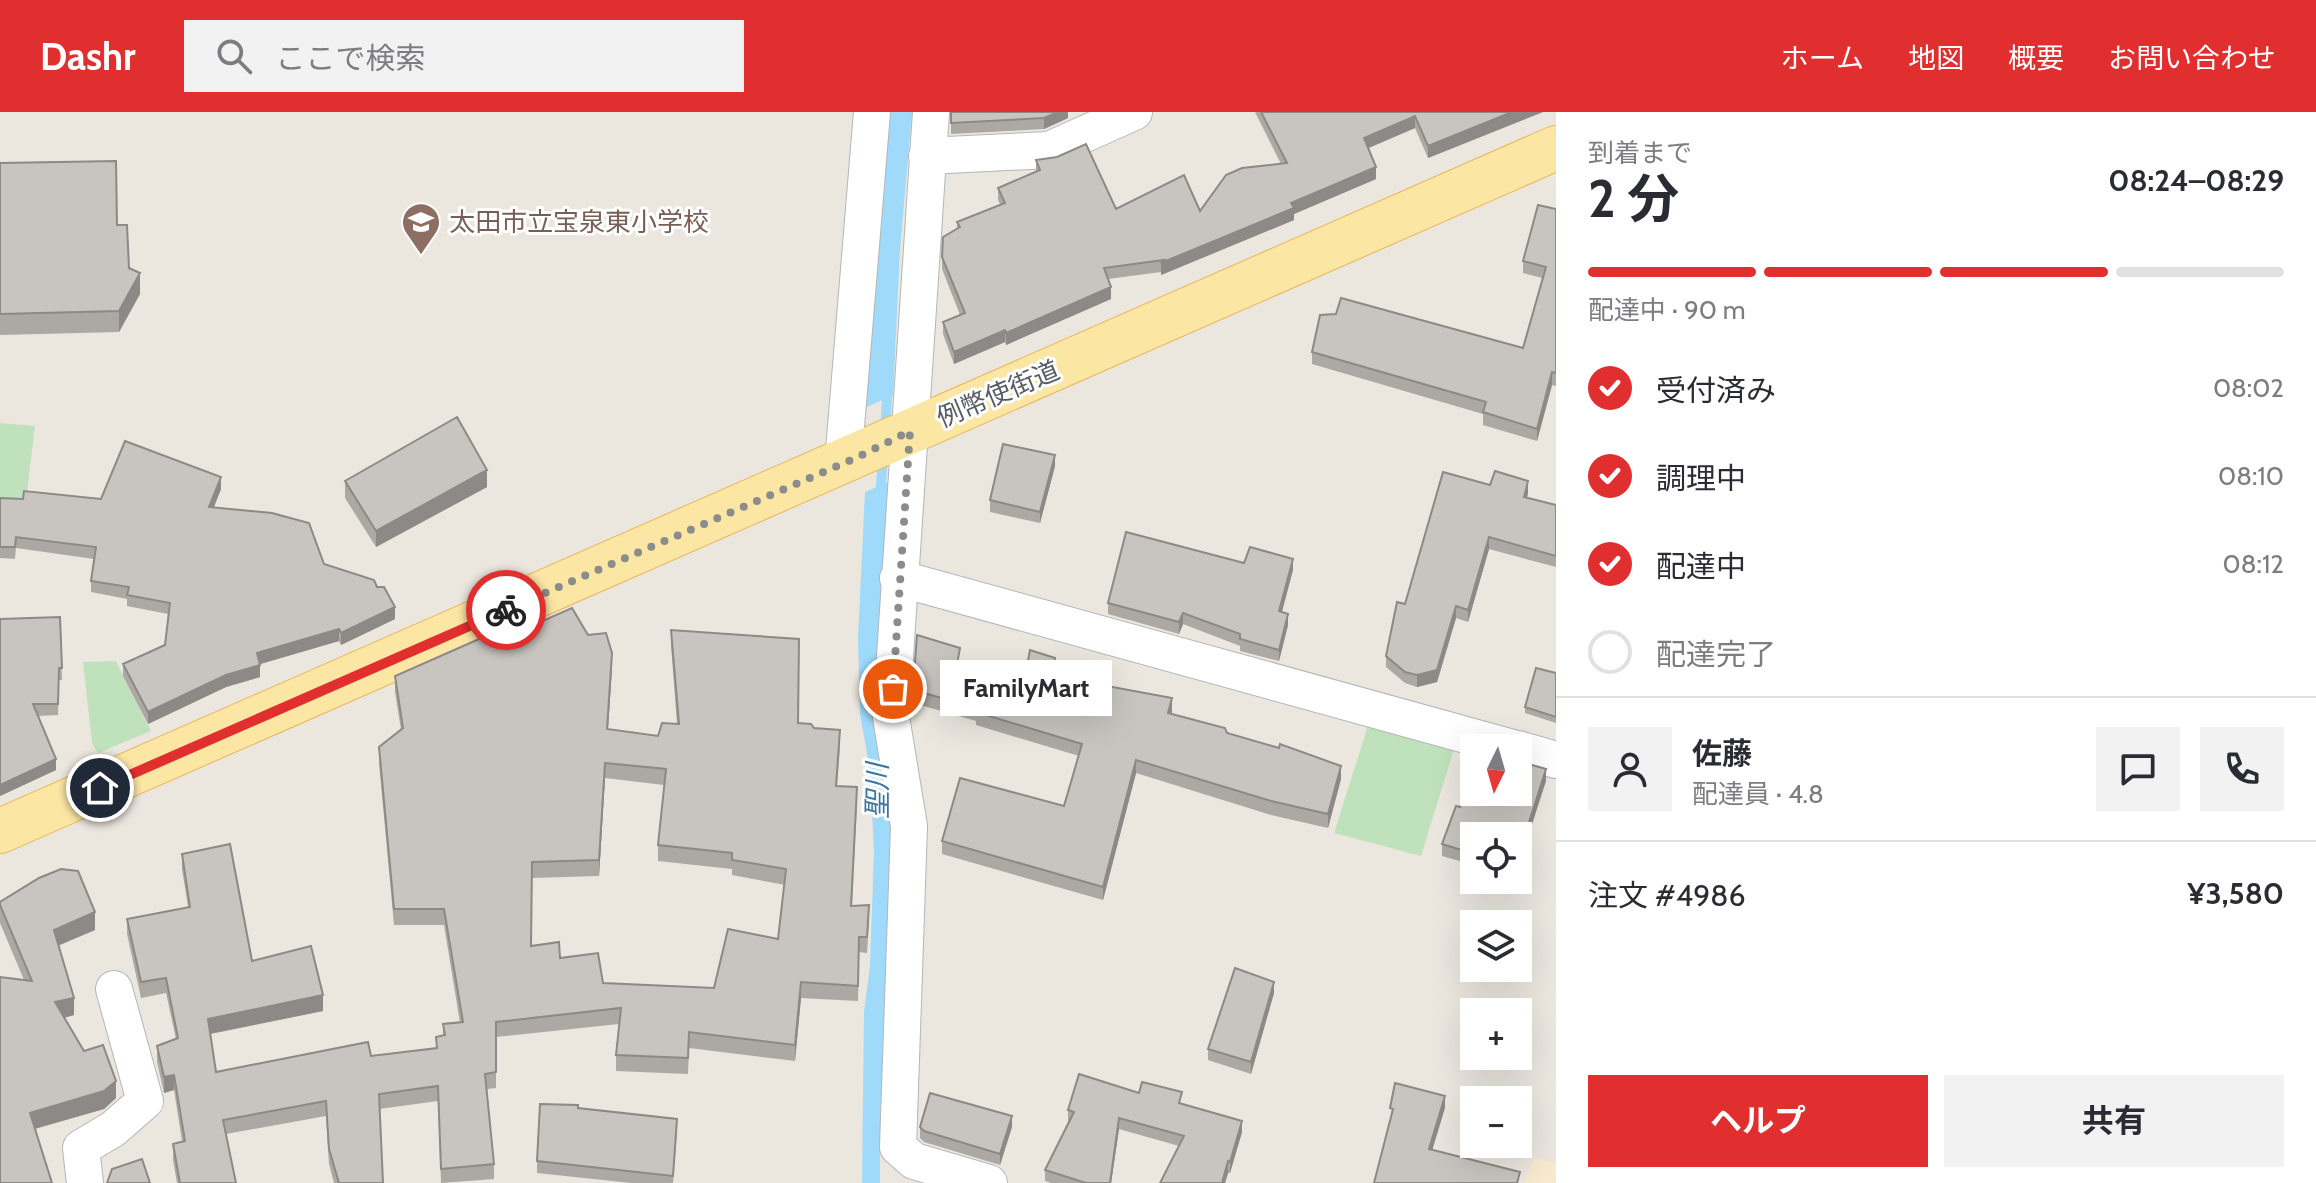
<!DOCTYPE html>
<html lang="ja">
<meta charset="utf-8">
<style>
:root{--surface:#fff;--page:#f2f2f3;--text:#2b2b33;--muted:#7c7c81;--line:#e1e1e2;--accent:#e12f30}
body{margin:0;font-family:Cabin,"Noto Sans JP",sans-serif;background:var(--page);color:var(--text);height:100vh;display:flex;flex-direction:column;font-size:30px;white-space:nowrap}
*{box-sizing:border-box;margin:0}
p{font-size:26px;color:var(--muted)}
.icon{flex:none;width:44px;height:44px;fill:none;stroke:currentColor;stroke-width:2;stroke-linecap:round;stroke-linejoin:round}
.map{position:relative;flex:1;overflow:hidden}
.details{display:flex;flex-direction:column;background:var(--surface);width:760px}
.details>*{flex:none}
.needle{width:52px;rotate:185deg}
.buttons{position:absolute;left:1460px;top:622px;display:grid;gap:16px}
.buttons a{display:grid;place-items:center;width:72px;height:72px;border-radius:0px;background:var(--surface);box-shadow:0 8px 32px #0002;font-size:40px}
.pin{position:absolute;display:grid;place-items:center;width:68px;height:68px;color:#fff;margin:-34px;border:4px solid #fff;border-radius:50%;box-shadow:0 2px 8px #0007}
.courier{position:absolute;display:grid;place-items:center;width:80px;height:80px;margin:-40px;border:6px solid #e12f30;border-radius:50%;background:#fff;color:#222;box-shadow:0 2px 10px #0007}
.bubble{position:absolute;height:56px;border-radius:0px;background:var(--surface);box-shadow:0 8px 32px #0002;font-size:26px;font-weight:700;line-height:56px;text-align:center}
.head em{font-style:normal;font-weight:700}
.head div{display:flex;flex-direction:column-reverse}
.head{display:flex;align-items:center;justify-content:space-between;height:136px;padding:0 32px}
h1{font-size:52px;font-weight:700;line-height:60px}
.bar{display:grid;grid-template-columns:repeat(4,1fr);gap:12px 8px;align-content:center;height:96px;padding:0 32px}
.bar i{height:10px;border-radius:6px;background:var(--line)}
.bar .on{background:var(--accent)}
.bar p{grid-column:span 4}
.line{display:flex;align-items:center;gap:20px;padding:0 32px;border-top:2px solid var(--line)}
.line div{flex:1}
.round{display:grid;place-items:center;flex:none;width:84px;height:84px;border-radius:0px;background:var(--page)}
ol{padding:0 32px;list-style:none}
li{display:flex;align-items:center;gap:24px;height:88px}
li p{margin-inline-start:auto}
li .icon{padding:8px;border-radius:50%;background:var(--accent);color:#fff;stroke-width:4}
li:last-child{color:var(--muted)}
li i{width:44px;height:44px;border:4px solid var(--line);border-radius:50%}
.action{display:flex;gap:16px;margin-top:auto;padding:16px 32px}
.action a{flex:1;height:92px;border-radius:0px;background:var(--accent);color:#fff;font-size:32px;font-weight:700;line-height:92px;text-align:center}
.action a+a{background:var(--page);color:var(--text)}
header{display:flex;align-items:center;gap:48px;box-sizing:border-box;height:112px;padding:0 40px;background:var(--accent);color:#fff}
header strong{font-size:38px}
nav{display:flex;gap:44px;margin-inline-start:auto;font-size:28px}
.search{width:560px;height:72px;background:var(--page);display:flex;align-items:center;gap:20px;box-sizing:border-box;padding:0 28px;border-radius:0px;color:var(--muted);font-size:30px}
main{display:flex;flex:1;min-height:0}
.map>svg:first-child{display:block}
.green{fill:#bfe2bc}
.sand{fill:#f8eace}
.water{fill:#9fdafb}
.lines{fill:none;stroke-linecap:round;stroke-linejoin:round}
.stream{stroke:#9fdafb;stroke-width:10}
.minor-casing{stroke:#b2b6ba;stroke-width:38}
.major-casing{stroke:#eab659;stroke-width:46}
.minor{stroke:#fff;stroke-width:36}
.major{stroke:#fbe6a4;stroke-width:44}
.wall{fill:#aca9a4;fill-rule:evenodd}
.shaded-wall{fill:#8c8986}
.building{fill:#c8c4bf;stroke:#8c8986;stroke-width:2;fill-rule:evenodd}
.done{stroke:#8b8d8c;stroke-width:8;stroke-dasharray:0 14.4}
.route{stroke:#e12f30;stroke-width:10}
.labels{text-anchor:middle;stroke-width:6;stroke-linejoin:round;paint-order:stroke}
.education-label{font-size:26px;fill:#785e54;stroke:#fff;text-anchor:start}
.street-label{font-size:26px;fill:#585c60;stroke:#fff}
.water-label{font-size:28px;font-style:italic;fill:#3c76a2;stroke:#fff}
</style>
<header>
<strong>Dashr</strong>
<div class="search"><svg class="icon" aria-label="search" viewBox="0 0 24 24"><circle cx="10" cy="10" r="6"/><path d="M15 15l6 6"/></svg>ここで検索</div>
<nav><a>ホーム</a><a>地図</a><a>概要</a><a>お問い合わせ</a></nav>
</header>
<main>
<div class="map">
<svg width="1556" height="1071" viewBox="0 0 1556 1071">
<rect width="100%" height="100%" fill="#ebe7df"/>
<path class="green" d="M0,311l35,3 -9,74 -26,-1z
M116,549l35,70 -53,22 -6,-10 -9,-81z
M1371,604l86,23 -36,117 -87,-23z"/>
<path class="sand" d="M1533,1045l23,7v19h-31z"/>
<path class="water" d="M889,0h23l-12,137 -7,146 -35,16z
M893,368v488l-13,144v71h-18l2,-171 6,-46 4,-115 -4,-81 -10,-56 -2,-76 7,-146z"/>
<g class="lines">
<path class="stream" d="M885,317l3,-44
M880,385l3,-40"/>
<g class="minor-casing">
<path id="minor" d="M931,0l-40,605 18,109 -11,321 16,14 75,22
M927,44l122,-6 85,-38
M843,351l29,-351
M898,466l615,170
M1518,637l38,11
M85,1071l-4,-35 32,-19 32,-28 -31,-112"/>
</g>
<g class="major-casing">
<path id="major" d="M0,719l1556,-683"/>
</g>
<use href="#minor" class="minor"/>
<use href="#major" class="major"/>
</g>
<path class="wall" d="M951,0h117v6l-24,11 -93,5z
M1255,0h288l-115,46 -13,-30 -47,20 8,31 -82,35v6l-133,55v-3l-53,7 3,20 -105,46 -1,-3 -51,22 -11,-30v-12l17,-7 -18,-46v-12l15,-28v-7l43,-18 -2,-4v-12l38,-16v-12l80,49 84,2 81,-47z
M0,51l117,62 12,43 11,26 -21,38 -119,3z
M1556,97v177l-4,-1 -15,56 -54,-16v-11l-171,-50v-12l211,-4 19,-70 -19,-5v-12z
M1055,354l-15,57 -50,-11v-12z
M345,369l142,6 -111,60 -31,-49z
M1490,373l38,8 -1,5 29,7v62l-67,-18 -21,73 -12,-4 -19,64 -20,5 -12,-4 -19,-16v-11l19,-52z
M221,377l-7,18 110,57 53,23 18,32 -54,26 -2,-4 -79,23v13l-34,10 -78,37 -25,-48v-12l42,-19 3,-31 -41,-8v-7l-36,-7v-11l3,-22 -78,-11 -1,11 -15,-1v-60l101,1z
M1244,451l49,7 -11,42 6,13 -9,36 -39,-10v-5l-57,-22 -4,10 -71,-20v-11z
M60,505l2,63h-3l-1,35 -20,1 18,54 -56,26z
M671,518l127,93 16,5 26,18 -3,40 20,17 -5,103 17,15 -2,32 -8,-1 -1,49 -57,-3 -6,63 -106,-13 -1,26 -72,-3v-16l3,-31 -123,13v51l-9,1 7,75v15l-53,4 -3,-82 -59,8 4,74h-49l-5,-19 -3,-48 -100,18 10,49h-59l-4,-23v-16l9,-3 -8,-51 -10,3 -7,-31v-16l19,-7 -10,-46 -25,5 -14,-64v-15l61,-12 -6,-38v-15l70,107 71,50 -112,23 5,38 220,-23 7,-14v-11l17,-1 -16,-98h-50l-15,-162v-16l22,-17 -6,-38v-16l102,-35 91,-6 24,33 -4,61 50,7 19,-12 -6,-79zM605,666l59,7 -6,60v16l74,8v6l53,10 -7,54 -64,49 -111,-5 -43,-25 -29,-12 1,-68 67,-2z
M960,550l-1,3 65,17 30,-5 118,35 -1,2 56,19 114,46 -13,49 -57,-13 -135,-42 -33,127 -161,-46v-13l122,-35 15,-50 -103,-31v-4l-63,-18v-13z
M1556,561v50l-31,-10v-6z
M1546,669l-28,55h-44v29l-32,-9v-12l18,-37z
M0,790l95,28 -37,16 16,69 -10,3 20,33 32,47 -12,11 -69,20 -35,54 24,-203 -24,-57z
M1274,881l-23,81 -43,-14v-11z
M1139,981l43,11 60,28 -12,41h-2l-3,10h-65l19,-37 -60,-17 -8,54h-60l-6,-2v-11l24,-48h-1v-12z
M578,996l99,23 -4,52h-42l-94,-10v-12z
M920,1015h92l-12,38 -76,-23 -4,-4z"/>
<path class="shaded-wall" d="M1058,0h10v6l-24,11v-11z
M1512,0h31l-115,46v-12z
M1415,4v12l-51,22v-12z
M1376,55v12l-82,35v6l-133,55v-12l130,-60z
M140,161v21l-21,38v-21z
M1111,175v12l-105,46v-12z
M1005,218v12l-51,22v-12z
M1552,260v13l-15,56v-12z
M1055,343v11l-15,57v-11z
M487,358v17l-111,60v-16z
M221,365v12l-12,30v-12z
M1528,369v12l-4,16v-12z
M1489,425v12l-21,73v-12z
M1293,447v11l-14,52v-11z
M1456,494v12l-19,64 -20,5v-12z
M395,495v12l-54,26v-12z
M1183,501v11l-4,10v-12z
M1288,502v11l-9,36v-11z
M339,517v12l-82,24v-12z
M612,541v15l-5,76v-15z
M260,553v12l-34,10 -78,37v-12l78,-37z
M1172,586v14l-4,14v-13z
M56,647v11l-56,26v-11z
M1136,648v13l-33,127v-13z
M605,651v15l-6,98v-16z
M1341,654v13l-13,49v-14z
M1546,657v12l-28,87v-11z
M95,800v18l-41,17v-17z
M801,870v16l-6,63v-16z
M1274,870v11l-23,81v-12z
M323,883v16l-115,23v-15z
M74,886v17l-19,5v-18z
M174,963v15l-10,3v-16z
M116,969v17l-12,11 -74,21v-17z
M1445,984v12l-16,53v-12z
M1012,1004v11l-12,38v-11z
M1119,1006v11l-8,54h-1z
M1242,1009v11l-12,41v-11z
M1228,1049v12l-3,10h-3z"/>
<path class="building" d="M951,0h107l-14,6 -93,5z
M1261,0h251l-84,34 -13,-30 -51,22 12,29 -85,36 3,5 -133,55 3,-3 -60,8 7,19 -105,46 -1,-3 -51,22 -11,-30 22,-9 -23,-56 1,-20 17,-10 -3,-5 48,-19 -7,-15 42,-18 -4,-10 21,-3 29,-13 30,65 68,-34 16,36 26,-36 16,-7 45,-5z
M116,49l1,64h10l2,43 11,5 -21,38 -119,3v-151z
M1538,93l18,4v164l-4,-1 -15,57 -54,-17 3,-10 -174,-50 8,-37 16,-1 5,-16 182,50 23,-81 -23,-6z
M457,305l30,53 -111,61 -31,-50z
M125,329l96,36 -12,30 63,6 37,10 15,41 50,16 3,7h7l11,20 -54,26 -2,-4 -82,24 3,12 -34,10 -78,37 -25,-48 42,-19 5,-42 -43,-8 2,-8 -38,-6 5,-34 -80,-10 -1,10h-15v-49l23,1 1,-8 77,8z
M1003,332l52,11 -15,57 -50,-12z
M1495,359l33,10 -4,16 32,8v51l-67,-19 -21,73 -12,-4 -19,64 -20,5 -12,-3 -19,-16 11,-54 8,2 38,-132 47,13z
M1126,420l118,31 6,-16 43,12 -14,52 9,3 -9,36 -39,-11v-5l-57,-21 -4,9 -71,-19z
M572,496l16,27 18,-2 6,20 -5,76 51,7 4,-13 17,1 -8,-94 128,9 -1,84 13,1 3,4 26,2 -4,56 21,1 -6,119 18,-1 -2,32h-8l-1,49 -57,-4 -6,63 -106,-13 -1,26 -72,-3 5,-47 -125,14v50l-11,2 9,90 -53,5 -3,-83 -59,8 4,89h-44l-10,-34 -3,-48 -103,19 13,63h-56l-7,-39 12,-3 -11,-66 -10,2 -7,-31 21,-8 -12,-60 -25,4 -14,-63 63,-12 -8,-53 48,-10 22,117 59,-15 12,49 -115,24 8,53 152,-30 3,14 66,-8 -1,-11 9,-2 -2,-11 20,-2 -19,-113h-50l-15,-162 24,-19 -8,-52 100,-44 2,9zM605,651l61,6 -8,76 74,8v7l54,9 -8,70 -50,-10 -14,59 -111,-5 -5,-30 -38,5 -1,-16 -28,4 1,-84 67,-2z
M60,505l2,51h-3l-1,36h-25l23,55 -56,26v-166z
M917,523l43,13 -3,16 67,18 6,-32 25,8 -2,18 119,22 -4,15 57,15 2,5 52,15 1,-4 61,22 -13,48 -57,-13 -135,-41 -33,127 -161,-46 18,-63 104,28 18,-62 -106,-32 1,-4 -64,-18z
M1536,556l20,5v44l-31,-10z
M1518,649l28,8 -28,88v-21h-44v18l-32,-10 14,-38 4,1 14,-38v23h44z
M61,757l17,2 17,41 -41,18 20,68 -19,4 29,49 19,-6 13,36 -12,10 -74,22 22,70h-52v-206l32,4 -32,-76v-3l39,-24z
M1235,856l39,14 -23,80 -43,-13z
M1079,962l60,19 3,-11 40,10 -3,11 63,18 -12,41 -2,-1 -6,22h-62l24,-47 -65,-18 -9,65h-24l-41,-13 29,-58 -6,-2z
M1395,971l50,13 -16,53 91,23 -3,11h-143l19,-74 -3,-1z
M930,981l82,23 -12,38 -76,-23 -4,-4z
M540,992l38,1v3l99,11 -4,57 -136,-15z
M142,1047l8,24h-43l5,-14z"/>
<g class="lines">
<path class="done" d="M506,498l352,-153 52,-26 -17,258"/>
<path class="route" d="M100,676l406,-178"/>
</g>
<defs>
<g id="school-pin" transform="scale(2)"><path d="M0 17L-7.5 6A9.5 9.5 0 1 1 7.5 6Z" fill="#8d6e63" stroke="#fff"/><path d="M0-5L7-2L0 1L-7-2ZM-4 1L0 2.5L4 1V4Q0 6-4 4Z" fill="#fff"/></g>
</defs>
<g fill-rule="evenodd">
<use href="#school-pin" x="421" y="110"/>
</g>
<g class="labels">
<g class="education-label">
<text x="449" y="119">太田市立宝泉東小学校</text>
</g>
<g class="street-label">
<text transform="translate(998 282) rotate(-23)" y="9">例幣使街道</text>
</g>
<g class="water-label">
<text transform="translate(877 679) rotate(-90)" y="10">聖川</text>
</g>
</g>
</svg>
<div class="buttons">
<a><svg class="needle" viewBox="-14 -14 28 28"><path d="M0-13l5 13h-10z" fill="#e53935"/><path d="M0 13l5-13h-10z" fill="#7c7c81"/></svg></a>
<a><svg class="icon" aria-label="locate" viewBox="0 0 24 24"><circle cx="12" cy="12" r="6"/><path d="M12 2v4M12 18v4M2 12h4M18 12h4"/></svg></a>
<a><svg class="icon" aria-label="layers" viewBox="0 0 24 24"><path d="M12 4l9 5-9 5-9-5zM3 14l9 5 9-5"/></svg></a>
<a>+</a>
<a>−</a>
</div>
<div class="pin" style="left:893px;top:577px;background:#ea580c"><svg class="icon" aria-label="bag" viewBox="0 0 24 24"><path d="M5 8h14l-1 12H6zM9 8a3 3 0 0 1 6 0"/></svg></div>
<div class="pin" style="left:100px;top:676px;background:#1f2937"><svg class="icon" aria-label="home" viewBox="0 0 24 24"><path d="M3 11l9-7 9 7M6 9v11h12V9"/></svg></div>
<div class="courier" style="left:506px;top:498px"><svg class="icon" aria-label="bike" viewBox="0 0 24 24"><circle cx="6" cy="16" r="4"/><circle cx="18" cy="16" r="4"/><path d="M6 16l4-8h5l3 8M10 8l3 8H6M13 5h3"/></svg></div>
<div class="bubble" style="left:940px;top:548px;width:172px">FamilyMart</div>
</div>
<section class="details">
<div class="head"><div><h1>2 分</h1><p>到着まで</p></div><em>08:24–08:29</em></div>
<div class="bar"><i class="on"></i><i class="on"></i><i class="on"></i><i></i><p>配達中 · 90 m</p></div>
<ol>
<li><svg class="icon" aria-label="check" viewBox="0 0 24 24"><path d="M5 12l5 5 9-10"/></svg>受付済み<p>08:02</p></li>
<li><svg class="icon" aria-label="check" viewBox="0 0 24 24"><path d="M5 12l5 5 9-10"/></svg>調理中<p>08:10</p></li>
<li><svg class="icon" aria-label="check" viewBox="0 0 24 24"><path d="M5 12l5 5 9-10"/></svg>配達中<p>08:12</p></li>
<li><i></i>配達完了</li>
</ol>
<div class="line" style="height:144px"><a class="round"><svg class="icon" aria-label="person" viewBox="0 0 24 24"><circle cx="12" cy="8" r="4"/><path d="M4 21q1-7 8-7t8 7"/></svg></a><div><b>佐藤</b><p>配達員 · 4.8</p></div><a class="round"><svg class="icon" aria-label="chat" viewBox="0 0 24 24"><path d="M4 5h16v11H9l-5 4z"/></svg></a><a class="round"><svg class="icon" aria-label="phone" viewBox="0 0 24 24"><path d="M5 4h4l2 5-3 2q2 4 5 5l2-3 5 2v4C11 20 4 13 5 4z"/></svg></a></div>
<div class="line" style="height:104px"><div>注文 #4986</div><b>¥3,580</b></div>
<div class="action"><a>ヘルプ</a><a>共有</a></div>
</section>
</main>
